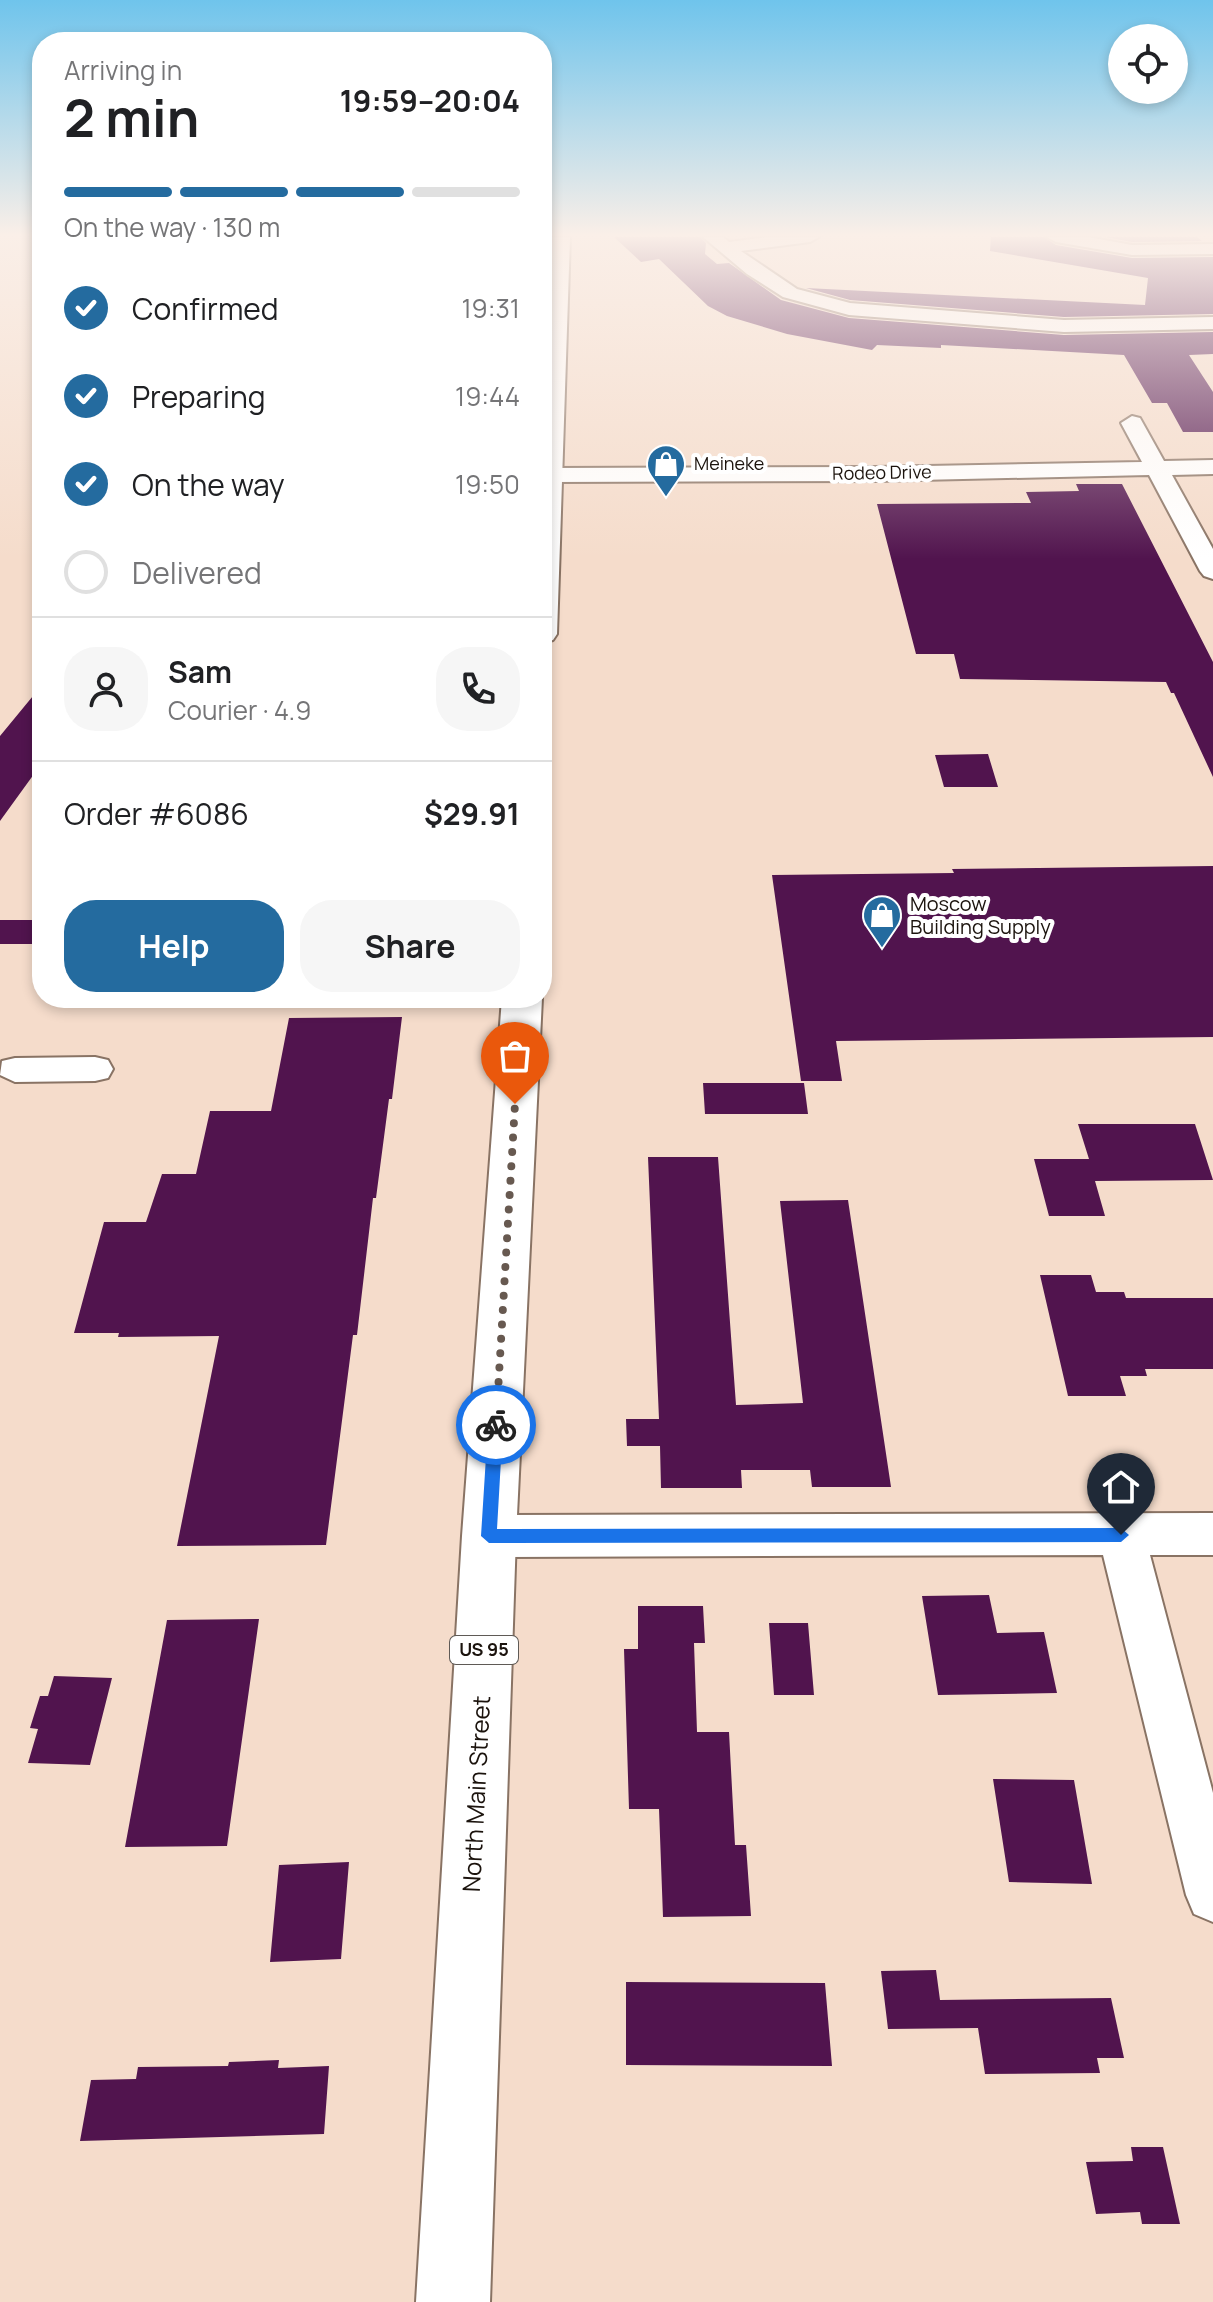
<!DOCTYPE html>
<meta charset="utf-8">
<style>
:root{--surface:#fff;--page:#f6f6f6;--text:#202124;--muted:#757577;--line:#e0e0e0;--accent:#246b9f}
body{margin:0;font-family:Manrope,sans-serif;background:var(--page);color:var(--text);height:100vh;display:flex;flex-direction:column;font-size:30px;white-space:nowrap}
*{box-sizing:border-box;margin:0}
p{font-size:26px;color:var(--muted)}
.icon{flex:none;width:44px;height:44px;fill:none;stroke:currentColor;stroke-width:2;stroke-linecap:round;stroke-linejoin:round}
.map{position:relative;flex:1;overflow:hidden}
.drawer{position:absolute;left:32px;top:32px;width:520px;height:976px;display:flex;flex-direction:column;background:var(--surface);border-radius:32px;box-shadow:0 4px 12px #0003}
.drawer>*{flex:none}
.buttons{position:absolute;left:1108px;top:24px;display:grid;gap:16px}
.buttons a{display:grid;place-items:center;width:80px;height:80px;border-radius:50%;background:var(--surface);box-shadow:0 4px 12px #0003;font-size:40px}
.pin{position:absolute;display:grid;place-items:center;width:68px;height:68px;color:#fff;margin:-82px -34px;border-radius:50% 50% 50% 0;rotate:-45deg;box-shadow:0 0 8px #0007}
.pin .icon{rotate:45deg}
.courier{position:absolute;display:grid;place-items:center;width:80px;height:80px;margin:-40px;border:6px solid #1a73e8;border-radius:50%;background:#fff;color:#222;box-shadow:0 2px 10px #0007}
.headline em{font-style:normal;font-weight:700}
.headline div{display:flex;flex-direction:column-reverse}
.headline{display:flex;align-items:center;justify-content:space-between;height:136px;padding:0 32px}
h1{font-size:52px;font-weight:700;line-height:60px}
.bar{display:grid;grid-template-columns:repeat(4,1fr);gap:12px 8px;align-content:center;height:96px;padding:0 32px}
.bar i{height:10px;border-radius:6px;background:var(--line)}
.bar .current{background:var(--accent)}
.bar p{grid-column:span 4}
.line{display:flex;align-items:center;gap:20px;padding:0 32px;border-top:2px solid var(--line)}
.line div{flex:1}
.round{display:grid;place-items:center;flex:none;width:84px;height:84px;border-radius:32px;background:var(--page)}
ol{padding:0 32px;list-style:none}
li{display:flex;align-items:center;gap:24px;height:88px}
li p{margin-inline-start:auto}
li .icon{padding:8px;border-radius:50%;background:var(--accent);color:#fff;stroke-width:4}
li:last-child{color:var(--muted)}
li i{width:44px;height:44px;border:4px solid var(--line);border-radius:50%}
.primary-button{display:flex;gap:16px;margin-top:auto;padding:16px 32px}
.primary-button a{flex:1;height:92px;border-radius:32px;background:var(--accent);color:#fff;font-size:32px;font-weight:700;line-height:92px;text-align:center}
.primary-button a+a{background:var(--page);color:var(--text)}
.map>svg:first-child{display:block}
.building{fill:#51144e}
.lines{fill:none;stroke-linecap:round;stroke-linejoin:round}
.minor-casing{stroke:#897364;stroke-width:4}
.highway-casing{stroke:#897364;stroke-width:4}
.minor{fill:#fff;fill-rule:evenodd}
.highway{fill:#fff;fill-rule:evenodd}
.route{fill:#1a73e8}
.done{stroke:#675950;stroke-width:8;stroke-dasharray:0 14.4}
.labels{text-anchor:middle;stroke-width:8;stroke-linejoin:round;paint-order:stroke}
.far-poi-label{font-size:18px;fill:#1b130d;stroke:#fff;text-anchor:start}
.far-street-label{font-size:18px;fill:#1b130d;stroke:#fff}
.shield{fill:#fff;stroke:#5f5a56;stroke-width:2}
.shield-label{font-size:18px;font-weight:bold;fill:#1b130d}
.poi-label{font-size:20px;fill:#1b130d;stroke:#fff;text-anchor:start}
.near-street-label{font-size:24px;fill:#1b130d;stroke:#fff}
</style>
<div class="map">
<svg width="1213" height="2302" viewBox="0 0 1213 2302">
<rect width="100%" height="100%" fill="#f5dccb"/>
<path class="building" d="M614,237h86l6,6 -1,11 12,10 12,-1 52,37 68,18 215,17 149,-3v22l-24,1 24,37v40h-30l-16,-29h-15l-28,-48 -183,-10v3l-64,-3 -5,5 -85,-16 -60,-18 -19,-10 -49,-47 -18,3z
M991,237h53l12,8 76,13 81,-1v57l-149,3 -214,-17 -44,-12 339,17 3,-27 -158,-27z
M1105,237h92l5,4 -70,1z
M1076,484h46l91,178v115l-39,-84h-3l-5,-11 -206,-3 -6,-25h-38l-39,-150 154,-1 -5,-11 53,-1z
M42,685v78l-42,58v-85z
M988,754l10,33h-54l-9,-32z
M1213,866v171l-377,4 6,40h-41l-29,-206 182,-2 -2,-4z
M0,920h42l-10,24h-32z
M402,1017l-10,82h-3l-13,99h-3l-16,137h-4l-27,210 -149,1 42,-210 -101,1 1,-4h-45l30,-111h42l16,-48h34l14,-63h61l18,-93z
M703,1083h101l4,31h-103z
M1078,1124h117l18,56 -118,1 10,35h-56l-15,-57h55z
M648,1157h70l18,248 67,-2 -23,-202 68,-1 43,287h-79l-2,-17h-69l1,18h-81l-1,-42h-33l-1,-27h33z
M1040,1275h51l5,17h28l2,6h87v71h-68l2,7h-27l6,20h-58z
M989,1595l8,38 47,-1 13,61 -119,2 -16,-99z
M638,1606h65l2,37h-11l3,89h32l6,113h11l5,71 -88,1 -4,-108h-30l-5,-160h14z
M259,1619l-32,227 -102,1 42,-227z
M769,1623h39l6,72h-40z
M54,1676l58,2 -22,87 -62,-2 10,-34 -8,-1 10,-32h8z
M993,1779l81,1 18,104 -83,-2z
M349,1862l-8,97 -71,3 9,-97z
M936,1970l4,30 171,-2 13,60h-27l3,15 -115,1 -7,-46 -90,1 -7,-58z
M626,1982l199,1 7,83 -206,-1z
M279,2060l-1,8 51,-2 -5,68 -244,7 11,-61 45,-1 2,-12 90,-1 1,-4z
M1131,2147h32l17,77h-38l-2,-12 -44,2 -10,-52 47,-1z"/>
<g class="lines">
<g class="minor-casing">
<path id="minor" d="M703,237h20l6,5 39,-5h51l-9,5 -69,9 56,38 53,14 214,17 149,-3v12l-149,3 -215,-17 -66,-18 -36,-23z
M1047,237h41l44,8 81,-1v10l-81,1 -76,-13z
M1132,416l8,2 24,43 49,-1v14l-41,1 41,74v30l-9,-3 -4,-5 -51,-96 -274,6 -324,1 -9,-3 1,-9 8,-2 324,-1 267,-5 -21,-39z
M95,1057l13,3 5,9 -5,9 -13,3 -80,1 -15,-7 2,-14 13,-3z
M1213,1513v42h-63l63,238v129l-19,-8 -8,-19 -83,-340 -614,2 -16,-6 -7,-15 7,-15 16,-6z"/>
</g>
<g class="highway-casing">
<path id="highway" d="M550,237h20l-13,397 -4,6 -11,3v-271z
M502,998h40l-26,538 -26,766h-74l46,-766z"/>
</g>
<use href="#minor" class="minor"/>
<use href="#highway" class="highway"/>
</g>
<linearGradient id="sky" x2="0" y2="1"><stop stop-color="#6fc4ec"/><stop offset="0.42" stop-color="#faefe8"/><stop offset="1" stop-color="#faefe8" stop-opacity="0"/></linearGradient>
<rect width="1213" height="559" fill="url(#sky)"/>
<path class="route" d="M496,1419l7,6 -6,104 624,-1 8,7 -8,7 -632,1 -8,-7 7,-111z"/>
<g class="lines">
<path class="done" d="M496,1425l19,-321"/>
</g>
<defs>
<g id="shop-pin" transform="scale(2)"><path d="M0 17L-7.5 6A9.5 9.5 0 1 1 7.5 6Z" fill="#246b9f" stroke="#fff"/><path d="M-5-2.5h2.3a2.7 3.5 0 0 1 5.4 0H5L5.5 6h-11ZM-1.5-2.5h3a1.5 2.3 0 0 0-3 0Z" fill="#fff"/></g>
</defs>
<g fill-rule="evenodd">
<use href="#shop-pin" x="666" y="464"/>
<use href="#shop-pin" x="882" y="915"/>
</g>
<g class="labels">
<g class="far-poi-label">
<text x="694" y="470">Meineke</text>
</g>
<g class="far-street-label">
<text transform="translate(882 473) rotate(-1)" y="6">Rodeo Drive</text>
</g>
<rect class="shield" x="450" y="1636" width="68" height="28" rx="6"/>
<g class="shield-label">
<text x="484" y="1656">US 95</text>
</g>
<g class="poi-label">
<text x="910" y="911">Moscow<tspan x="910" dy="23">Building Supply</tspan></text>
</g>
<g class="near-street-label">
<text transform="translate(477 1794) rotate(-87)" y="8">North Main Street</text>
</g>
</g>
</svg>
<div class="buttons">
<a><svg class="icon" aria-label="locate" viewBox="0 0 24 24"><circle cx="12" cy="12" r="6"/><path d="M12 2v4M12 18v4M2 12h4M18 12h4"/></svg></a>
</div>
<div class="pin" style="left:515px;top:1104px;background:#ea580c"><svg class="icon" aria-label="bag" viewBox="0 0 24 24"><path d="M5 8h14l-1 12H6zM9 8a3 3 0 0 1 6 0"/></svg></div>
<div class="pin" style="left:1121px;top:1535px;background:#1f2937"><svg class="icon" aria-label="home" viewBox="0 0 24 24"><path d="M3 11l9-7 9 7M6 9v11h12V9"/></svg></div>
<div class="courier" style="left:496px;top:1425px"><svg class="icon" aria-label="bike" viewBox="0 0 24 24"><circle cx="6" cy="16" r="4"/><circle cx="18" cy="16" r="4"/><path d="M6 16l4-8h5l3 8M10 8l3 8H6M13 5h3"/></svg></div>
<section class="drawer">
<div class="headline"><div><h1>2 min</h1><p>Arriving in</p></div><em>19:59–20:04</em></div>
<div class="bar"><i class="current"></i><i class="current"></i><i class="current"></i><i></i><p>On the way · 130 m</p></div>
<ol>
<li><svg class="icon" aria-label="check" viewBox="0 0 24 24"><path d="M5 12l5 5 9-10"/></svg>Confirmed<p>19:31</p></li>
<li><svg class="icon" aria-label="check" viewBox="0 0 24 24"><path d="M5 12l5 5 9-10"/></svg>Preparing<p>19:44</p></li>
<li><svg class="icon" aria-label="check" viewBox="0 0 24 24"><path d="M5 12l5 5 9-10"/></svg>On the way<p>19:50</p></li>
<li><i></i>Delivered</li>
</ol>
<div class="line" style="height:144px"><a class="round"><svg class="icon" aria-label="person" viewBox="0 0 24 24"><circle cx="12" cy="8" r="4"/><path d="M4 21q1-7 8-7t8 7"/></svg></a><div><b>Sam</b><p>Courier · 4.9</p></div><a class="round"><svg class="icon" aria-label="phone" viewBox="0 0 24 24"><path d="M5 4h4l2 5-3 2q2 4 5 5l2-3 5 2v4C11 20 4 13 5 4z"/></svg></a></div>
<div class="line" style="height:104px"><div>Order #6086</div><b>$29.91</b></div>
<div class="primary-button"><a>Help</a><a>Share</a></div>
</section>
</div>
